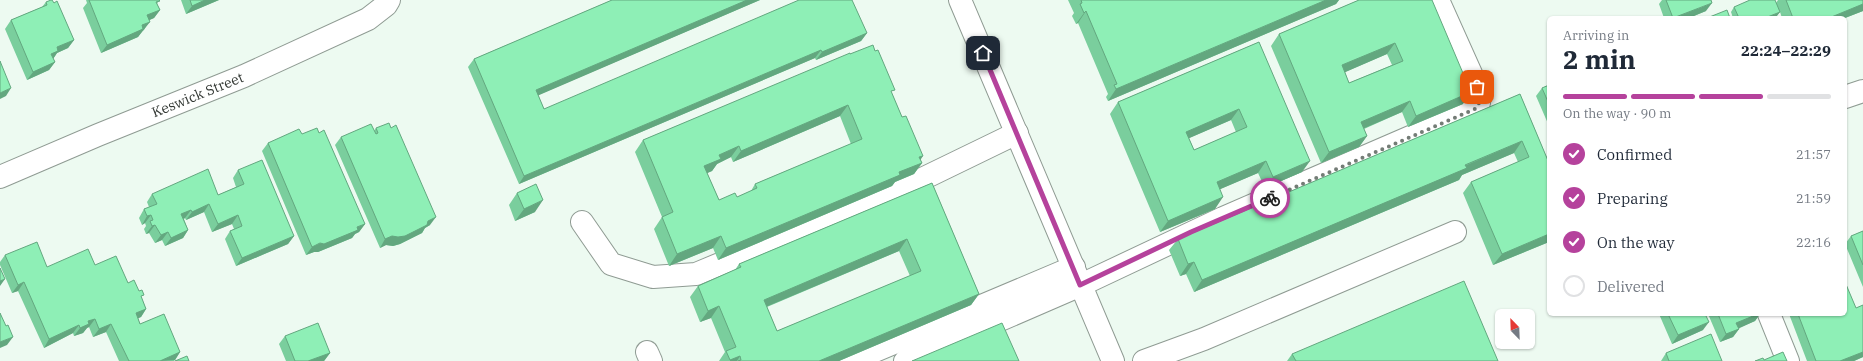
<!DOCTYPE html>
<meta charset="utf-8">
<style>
:root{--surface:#fff;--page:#f6f6f7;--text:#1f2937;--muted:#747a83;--line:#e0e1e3;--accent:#b5429c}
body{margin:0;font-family:"IBM Plex Serif",serif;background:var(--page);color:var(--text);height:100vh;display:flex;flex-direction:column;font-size:15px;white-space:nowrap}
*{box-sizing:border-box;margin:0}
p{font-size:13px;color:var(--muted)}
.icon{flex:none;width:22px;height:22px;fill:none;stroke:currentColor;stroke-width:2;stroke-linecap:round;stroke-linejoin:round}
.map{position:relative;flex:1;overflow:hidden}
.details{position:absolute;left:1547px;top:16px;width:300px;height:300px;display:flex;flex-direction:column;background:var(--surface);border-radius:6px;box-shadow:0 1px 3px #0004}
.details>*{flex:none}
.needle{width:26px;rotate:337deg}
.buttons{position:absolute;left:1495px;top:309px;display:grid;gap:8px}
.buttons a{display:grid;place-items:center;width:40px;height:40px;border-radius:6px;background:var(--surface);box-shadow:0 1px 3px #0004;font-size:20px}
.pin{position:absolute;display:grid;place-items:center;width:34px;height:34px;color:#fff;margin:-17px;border-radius:8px;box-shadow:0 2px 6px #0006}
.courier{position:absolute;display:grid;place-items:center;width:40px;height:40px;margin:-20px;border:3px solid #b5429c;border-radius:50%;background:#fff;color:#222;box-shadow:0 1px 5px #0007}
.headline em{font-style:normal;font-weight:800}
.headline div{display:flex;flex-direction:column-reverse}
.headline{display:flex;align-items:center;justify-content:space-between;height:68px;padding:0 16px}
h1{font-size:26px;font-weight:800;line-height:30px}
.bar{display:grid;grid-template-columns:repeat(4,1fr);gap:6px 4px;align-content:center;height:48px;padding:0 16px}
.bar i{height:5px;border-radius:3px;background:var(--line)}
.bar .active{background:var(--accent)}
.bar p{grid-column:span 4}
ol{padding:0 16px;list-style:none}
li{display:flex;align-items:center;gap:12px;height:44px}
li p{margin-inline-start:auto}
li .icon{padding:4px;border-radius:50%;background:var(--accent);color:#fff;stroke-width:4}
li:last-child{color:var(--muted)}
li i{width:22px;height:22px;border:2px solid var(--line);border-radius:50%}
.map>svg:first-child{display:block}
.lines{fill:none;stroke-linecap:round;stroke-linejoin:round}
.minor-casing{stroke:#8f9b93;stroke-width:24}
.major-casing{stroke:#8f9b93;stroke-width:24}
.minor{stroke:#fff;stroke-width:22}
.major{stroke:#fff;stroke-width:22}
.wall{fill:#7ace9d;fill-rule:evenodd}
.shaded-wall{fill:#63a77f}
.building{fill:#8eefb6;stroke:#63a77f;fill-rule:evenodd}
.done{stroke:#747c76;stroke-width:4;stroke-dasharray:0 7.2}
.route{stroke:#b5429c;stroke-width:5}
.labels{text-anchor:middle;stroke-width:3;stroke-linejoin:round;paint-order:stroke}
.street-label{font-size:14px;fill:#333834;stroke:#fff}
</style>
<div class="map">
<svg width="1863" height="361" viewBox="0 0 1863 361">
<rect width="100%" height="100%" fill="#edfaf1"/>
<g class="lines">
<g class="minor-casing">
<g id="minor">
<path d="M1845,97l18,-6"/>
<path id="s1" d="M0,177l98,-42 146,-59 124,-57 18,-14 3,-5"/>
<path d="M582,222l29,42 42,13 43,-3 220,-92 101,-49"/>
<path d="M1769,314l19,47"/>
<path d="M647,352l4,9"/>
<path d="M851,361l223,-94"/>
<path d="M905,361l176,-76 142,-67 252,-109c7,-6 4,-14 2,-22l-39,-87"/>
<path d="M1144,361l60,-22 251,-107"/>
</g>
</g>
<g class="major-casing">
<path id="major" d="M960,0l153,361"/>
</g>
<use href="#minor" class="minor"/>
<use href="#major" class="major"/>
</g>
<path class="wall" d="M86,0h73l-2,4 3,6 -6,8 -5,2 -5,10 -2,1 -4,6 -37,16 -18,-45 4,-5z
M181,0h38l-33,14z
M612,0h148l-222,95 6,14 323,-76 -6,8 -45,19 -1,-2 -296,126 -51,-117 6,-8z
M1068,0h271l-3,4 -228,97 -2,-4 2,-3 -30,-71 -2,1 -4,-8 2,-3z
M1359,0l104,104 -55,23 -6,-15 -38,17 3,7 -8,11 -38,16 -50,-117 8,-12zM1387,54l5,11 -43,18 -4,-11z
M1662,0h4l40,11 -17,7h-25l-5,-14z
M1778,0h85v12v-1l-18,7h-63l-2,-6 -4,5 -3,1h-40l-2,-6 3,-5 42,-4z
M46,2l28,38 -6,8 -11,5 -4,6 2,3 -6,8 -22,10 -22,-51 6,-9 31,-13z
M1259,42l43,130 -37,16 -7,-15 -38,16 -5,20 -55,23 -50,-118 8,-12zM1231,120l5,12 -42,18 -5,-12z
M850,54l42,40 30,69 -8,11 -19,8 -3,4 -174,74 -5,-12 -44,18 -15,-37 8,-12 -27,-65 8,-12zM840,116l11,28 -96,40 -4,7 -14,6 -18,3 -12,-27 5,-2 5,-7 14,-7 2,5z
M1549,85v41l-13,-30 6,-8z
M1520,94l29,69v79l-56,23 -30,-72 8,-11 47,-20 -4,-9 -52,22 -3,5 -265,112 -8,-18 -6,2 -11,-26 9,-11z
M376,128l54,97 -5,3 -3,5 -22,11 -7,2 -7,-1 -6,3 -45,-103 6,-8 33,-6z
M302,134l63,90 -6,8 -4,2 -3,4 -34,14h-4l-8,3 -44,-104 6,-8z
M238,170l56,66 -6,8 -52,22 -11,-27 5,-8 4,-2 -2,-5 -20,8 -8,-20 -18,8 -1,-2 -1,1 4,11 -5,8 -18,8 -3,-6 -7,3 -6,-10 -3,1 -2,-5 2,-3 -1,-3 -3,2 -3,-7 5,-9 5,-2 -2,-5 5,-8 66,1 18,-8 -3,-9z
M932,183l47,111 -8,11 -132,56h-120l6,-9 -14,-34 -11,4 -10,-25 8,-11 37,-16 4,-6zM899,251l11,25 -133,55 -10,-24z
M517,193l18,19 -20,9 -6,-16z
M1863,231v56l-18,-43 6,-8z
M5,255l42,12 48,-2 33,18 14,16 4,10 -5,8 -3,1 2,6 40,28 -5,8 -1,1h-55l-13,-29 -13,5 -4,-10 -2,1 -4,5 -9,3 -1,-3 -29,15 -26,-57 -6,2 -12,-28v-3z
M1863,305v52l-9,4h-47l-18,-47h56z
M1659,314h46l-2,16 -31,14z
M1708,314h52l-5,7 -17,7 1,1 -6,8 -13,5z
M285,336l45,17 -6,8h-38l-7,-17z
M1666,353l56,8h-61z
M1292,354l206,7h-211z"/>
<path class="shaded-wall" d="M205,0h14l-33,14 6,-8z
M747,0h13l-230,99 6,-9z
M1326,0h13l-3,4 -228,97 8,-12z
M1712,3l-6,8 -17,7h-15z
M1863,4v7l-18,7h-16z
M160,10l-6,8 -13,6 6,-9z
M1086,11l-8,12 -2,1 8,-11z
M1780,12l-4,5 -3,1h-8z
M150,22l-12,15 -37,16 6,-8 35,-20z
M867,33l-6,8 -45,19 6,-8z
M74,40l-6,8 -11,5 -4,6 -7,3 11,-15z
M1395,43l-8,11 -53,23 8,-12z
M821,50l-6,8 -296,126 5,-8z
M55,62l-6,8 -22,10 6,-8z
M11,88l-5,8 -6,3v-6z
M1471,92l-8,12 -55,23 8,-11z
M1410,101l-8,11 -49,21 8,-11z
M848,105l-8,11 -107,46 8,-11z
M1239,109l-8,11 -53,23 8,-11z
M1367,136l-8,11 -38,16 8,-11z
M1522,141l-8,12 -52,22 -3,5 -265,112 8,-12z
M739,146l-8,11 -14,7 -5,7 -16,7 8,-12 15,-11z
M923,156l-6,9 5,-2 -8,11 -19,8 -3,4 -174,74 8,-12 173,-76 20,-15z
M1266,161l-8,12 -49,21 8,-12z
M1310,161l-8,11 -37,16 8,-11z
M1223,197l-8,12 -55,23 8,-11z
M543,200l-8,12 -20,9 9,-12z
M209,204l-5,8 -18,8 6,-8z
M191,210l-6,8 -9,4 5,-8z
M151,215l-6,8 -3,2 5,-9z
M238,215l-6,9 -20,8 6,-8z
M436,217l-6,8 -5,3 -3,5 -22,11 -7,2 -7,-1 -6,3 5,-9z
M365,224l-6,8 -4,2 -3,4 -34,14h-4l-8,3 6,-8z
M155,225l-6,8 -3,1 6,-8z
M188,230l-5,8 -18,8 6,-8z
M168,232l-6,8 -7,3 6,-8z
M1549,234v8l-56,23 9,-11z
M294,236l-6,8 -52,22 6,-8z
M721,236l-8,12 -44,18 8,-12z
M907,239l-8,12 -143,60 8,-11z
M1194,262l-8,12 -6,2 8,-12z
M5,279l-5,7v-5z
M24,282l-6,9 -6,2 6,-8z
M979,294l-8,11 -132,56h-20z
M719,306l-8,12 -11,4 8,-11z
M146,309l-5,8 -11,5 6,-9z
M1758,314h2l-5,7 -24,11 5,-9z
M95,319l-6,8 -2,1 -4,5 -9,3 6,-8 8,-7z
M1709,322l-6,8 -31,14 6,-9z
M111,324l-5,8 -13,5 6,-8z
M79,325l-6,8 -29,15 5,-9z
M1739,329l-6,8 -13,5 6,-8z
M13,337l-6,8 -7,3v-6z
M180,352l-5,8 -15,1z
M1863,352v5l-9,4h-14z
M330,353l-6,8h-16z
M740,356l-3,5h-7v-1z"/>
<path class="building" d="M51,0h1l2,3 3,-2 17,39 -17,7 1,4 -7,3 4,8 -22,10 -22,-52 36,-15 -1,-3z
M89,0h70l1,1 -4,1 4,8 -13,5 3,7 -8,3 1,4 -36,16z
M190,0h15l-13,6z
M612,0h135l-211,90 8,19 255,-109h53l15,33 -45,19 -1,-2 -297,126 -50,-117z
M1081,0h245l-210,89 -2,-4 3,-1 -31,-73 -2,2 -4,-9 2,-1z
M1359,0h73l39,92 -55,24 -6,-15 -49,21 6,14 -38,16 -50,-118zM1395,43l8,18 -54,22 -7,-18z
M1666,0h45l1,3 -39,15z
M1750,0h25l5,12 -15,6h-26l-5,-11z
M1786,0h77v4l-34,14h-36z
M1727,10l3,8h-23z
M1259,42l51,119 -37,16 -7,-16 -49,21 6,15 -55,24 -50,-119zM1239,109l8,18 -53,23 -8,-18z
M873,45l2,6 3,-1 17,40 -4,1 11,26 4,-1 17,40 -4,1 3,6 -23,9 1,3 -174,73 -5,-12 -44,18 -15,-37 11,-5 -30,-72 207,-87v1zM848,105l14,34 -107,45 2,4 -20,9 -2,-4 -16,7 -15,-34 17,-7 -2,-4 20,-9 2,5z
M0,61l11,27 -11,5z
M1549,85v19l-7,-16z
M1520,94l29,69v71l-47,20 -31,-72 58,-25 -7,-16 -57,24 2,3 -265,112 -8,-18 -6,2 -10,-25z
M389,123l2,5 5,-3 40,92 -8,4 -1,4 -22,11 -7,1 -6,-1 -7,3 -44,-102 30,-13 5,10 2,-1 -2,-5z
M317,128l2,5 5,-3 41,94 -8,3 1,3 -34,14 -4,-1 -8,4 -44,-104 31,-14 3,5z
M262,160l32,76 -52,22 -12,-27 12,-5 -4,-11 -20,9 -9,-20 -17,8 -1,-2 -10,4 7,16 -17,8 -3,-6 -7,3 -6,-10 -3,1 -2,-5 3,-1 -2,-5 -4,1 -3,-7 13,-5 -5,-10 56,-25 10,26 26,-11 -6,-14z
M932,183l47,111 -160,67h-81l3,-1 -1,-4 -10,4 -4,-9 10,-4 -17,-41 -11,5 -10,-25 43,-19 -2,-3zM907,239l14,32 -144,60 -13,-31z
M536,184l7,16 -19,9 -7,-16z
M1863,231v34l-12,-29z
M37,242l10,25 41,-18 7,16 21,-9 12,27 6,-3 5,11 3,-1 2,5 -3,1 5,13 -10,4 4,11 24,-10 16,38 -20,9h-31l-18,-37 -12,5 -4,-10 -7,2 1,3 -9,4 -1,-3 -30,14 -25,-57 -6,3 -13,-30z
M0,268l5,11 -5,2z
M1464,281l34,80h-202l-4,-7z
M1845,282l11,26 7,-3v47l-23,9h-24l-18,-47h47z
M0,313l6,13 2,-1 5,12 -13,5z
M1668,314h37l4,8 -31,13z
M1718,314h40l-22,9 3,6 -13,5z
M318,323l12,30 -22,8h-13l-10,-25z
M1002,323l17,38h-107z
M1711,334l11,27h-53l-3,-8z
M1783,352l4,9h-32l8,-3 1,2z
M187,356l2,5h-14z"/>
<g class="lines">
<path class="done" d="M1270,198l205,-89c7,-6 4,-14 2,-22"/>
<path class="route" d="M983,53l97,232 111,-53 79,-34"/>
</g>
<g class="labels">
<g class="street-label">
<text dy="5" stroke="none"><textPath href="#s1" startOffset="214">Keswick Street</textPath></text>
</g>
</g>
</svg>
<div class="buttons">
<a><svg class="needle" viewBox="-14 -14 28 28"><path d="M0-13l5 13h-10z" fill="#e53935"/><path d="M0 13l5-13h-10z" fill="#747a83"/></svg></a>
</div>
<div class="pin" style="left:1477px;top:87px;background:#ea580c"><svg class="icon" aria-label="bag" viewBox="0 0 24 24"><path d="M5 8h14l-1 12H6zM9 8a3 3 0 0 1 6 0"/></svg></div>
<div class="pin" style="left:983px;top:53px;background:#1f2937"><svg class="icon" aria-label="home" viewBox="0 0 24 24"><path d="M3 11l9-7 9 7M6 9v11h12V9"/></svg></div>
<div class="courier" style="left:1270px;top:198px"><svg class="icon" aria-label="bike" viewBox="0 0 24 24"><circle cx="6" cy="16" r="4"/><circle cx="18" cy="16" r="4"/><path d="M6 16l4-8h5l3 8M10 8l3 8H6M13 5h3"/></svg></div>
<section class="details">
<div class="headline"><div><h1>2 min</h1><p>Arriving in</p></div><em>22:24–22:29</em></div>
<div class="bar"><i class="active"></i><i class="active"></i><i class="active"></i><i></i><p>On the way · 90 m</p></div>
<ol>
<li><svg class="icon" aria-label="check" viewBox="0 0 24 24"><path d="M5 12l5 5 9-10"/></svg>Confirmed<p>21:57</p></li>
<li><svg class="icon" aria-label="check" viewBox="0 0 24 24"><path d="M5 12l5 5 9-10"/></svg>Preparing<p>21:59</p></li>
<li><svg class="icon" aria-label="check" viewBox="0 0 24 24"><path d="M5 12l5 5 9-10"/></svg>On the way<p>22:16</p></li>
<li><i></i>Delivered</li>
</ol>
</section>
</div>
